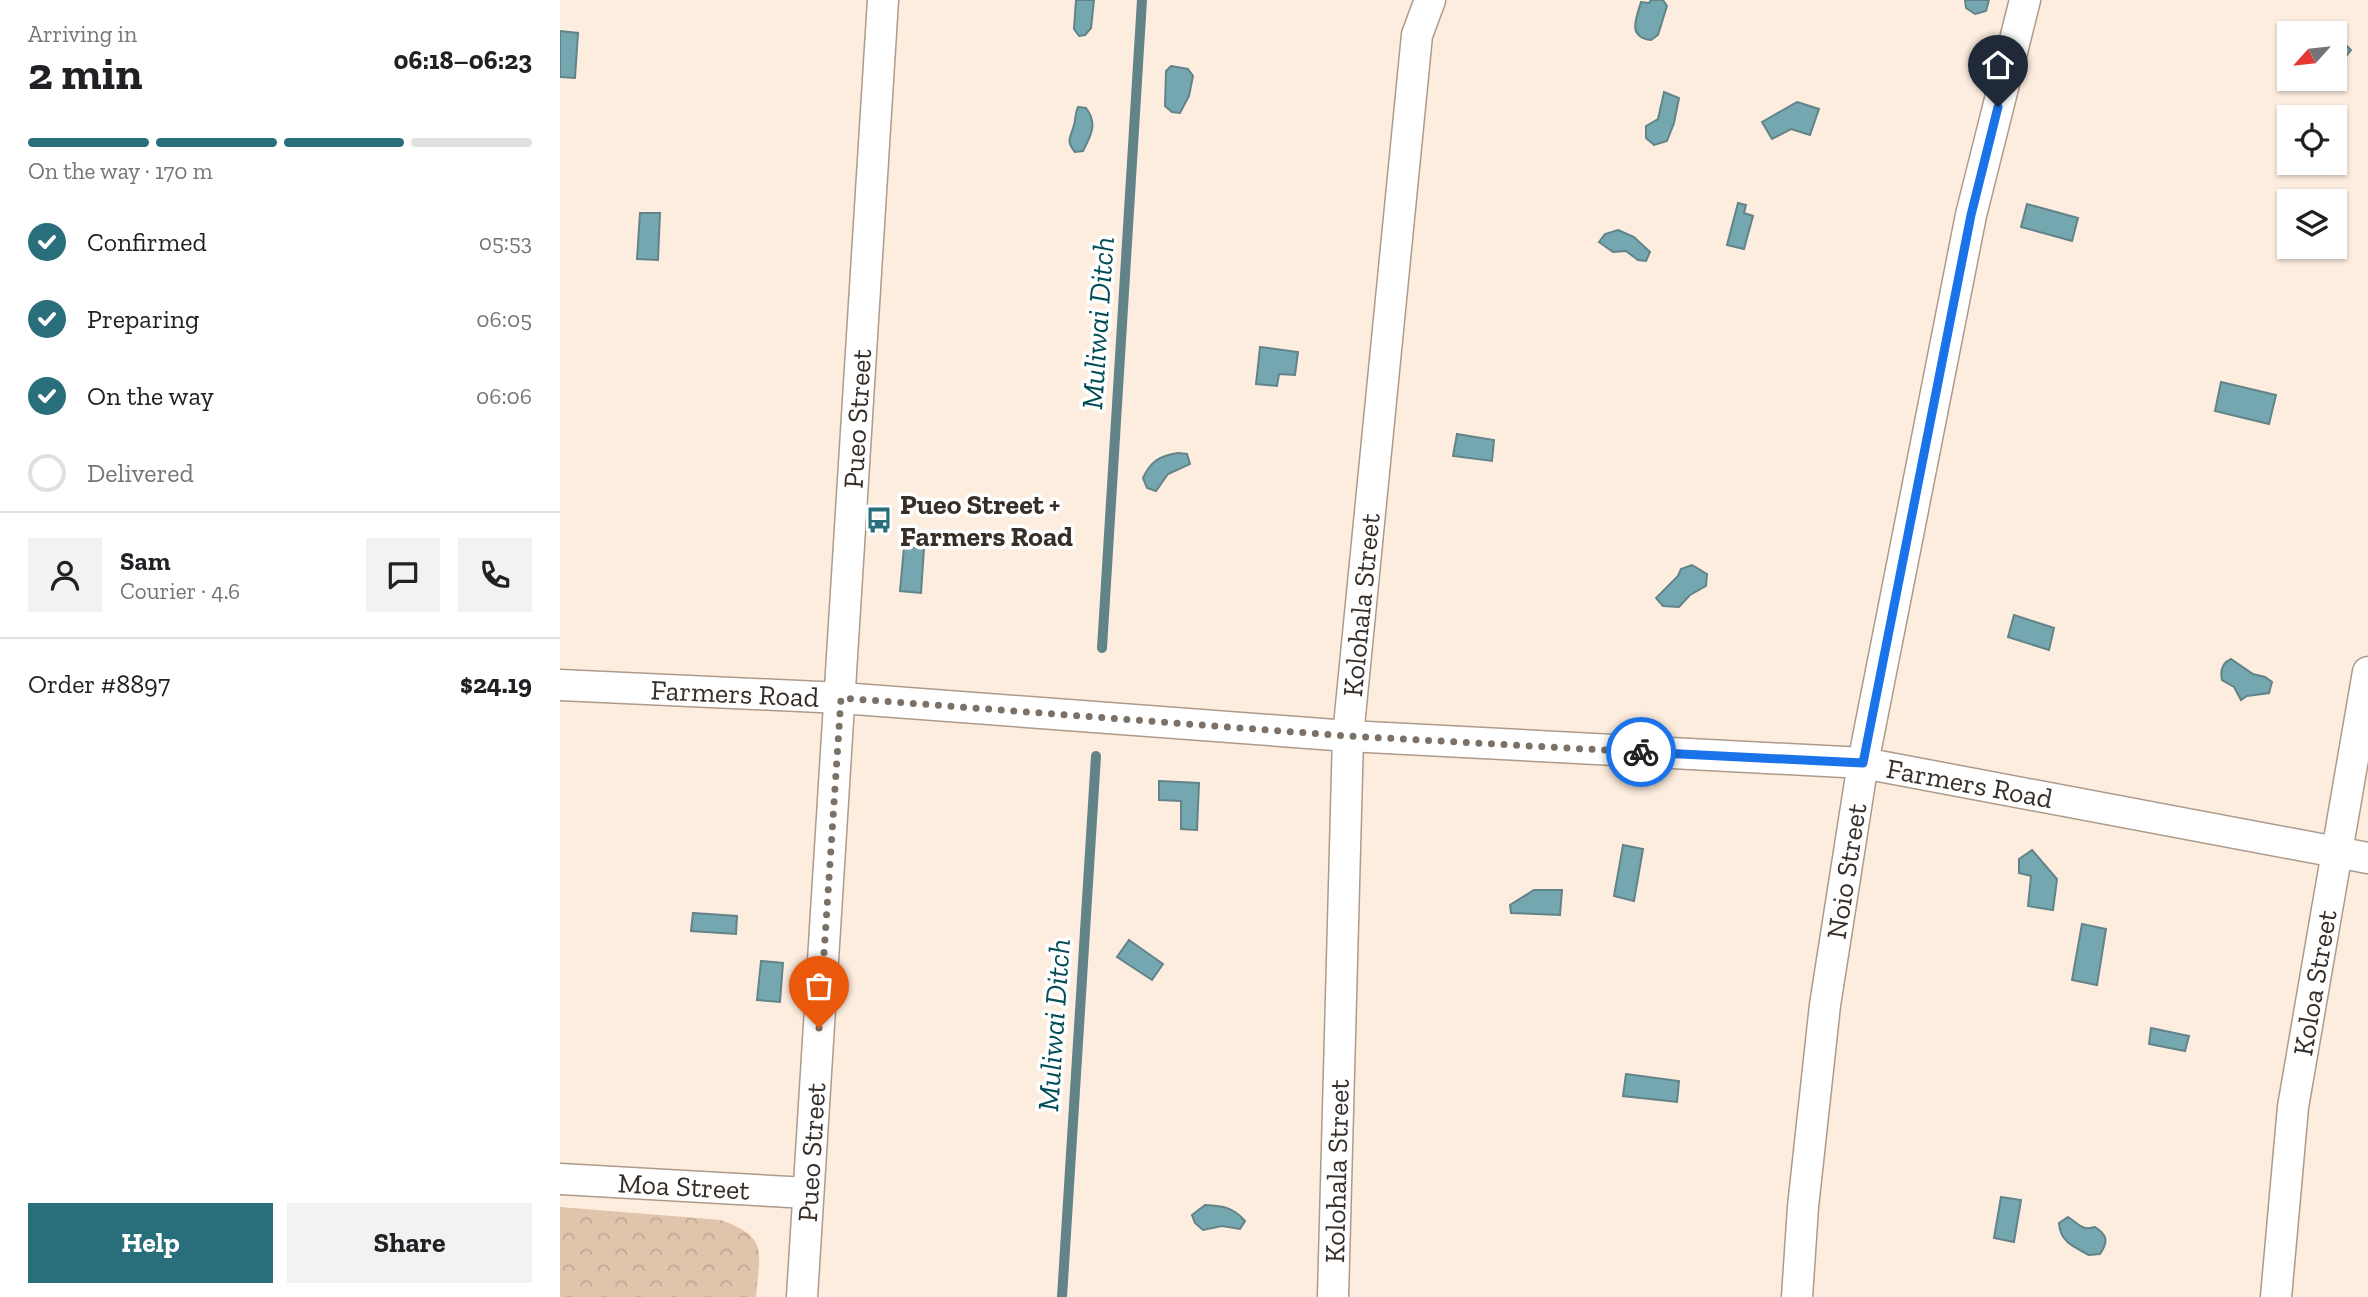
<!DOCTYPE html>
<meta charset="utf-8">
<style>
:root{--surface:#fff;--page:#f2f2f2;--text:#202124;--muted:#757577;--line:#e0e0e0;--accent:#286f7b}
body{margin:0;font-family:"Zilla Slab",serif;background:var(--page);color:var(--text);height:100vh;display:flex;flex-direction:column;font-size:26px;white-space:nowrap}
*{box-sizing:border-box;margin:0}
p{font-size:23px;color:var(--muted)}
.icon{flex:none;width:38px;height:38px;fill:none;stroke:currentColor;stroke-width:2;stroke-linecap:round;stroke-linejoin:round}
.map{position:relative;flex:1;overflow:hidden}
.details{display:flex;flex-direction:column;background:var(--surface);width:560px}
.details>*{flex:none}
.needle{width:46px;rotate:243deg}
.fabs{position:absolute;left:1717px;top:21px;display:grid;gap:14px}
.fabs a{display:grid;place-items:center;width:70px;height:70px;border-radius:0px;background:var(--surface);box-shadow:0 2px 5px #0004;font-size:35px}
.pin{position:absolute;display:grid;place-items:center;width:60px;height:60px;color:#fff;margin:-72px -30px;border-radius:50% 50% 50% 0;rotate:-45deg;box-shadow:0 0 7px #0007}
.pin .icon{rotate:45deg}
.courier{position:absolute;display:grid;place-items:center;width:70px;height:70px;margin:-35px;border:5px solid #1a73e8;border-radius:50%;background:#fff;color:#222;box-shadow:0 2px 9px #0007}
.summary em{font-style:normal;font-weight:700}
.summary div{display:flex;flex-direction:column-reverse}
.summary{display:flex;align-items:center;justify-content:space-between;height:119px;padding:0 28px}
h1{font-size:46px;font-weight:700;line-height:52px}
.bar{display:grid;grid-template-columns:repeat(4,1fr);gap:10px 7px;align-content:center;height:84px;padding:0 28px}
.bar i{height:9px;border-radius:5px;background:var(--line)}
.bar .on{background:var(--accent)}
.bar p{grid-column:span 4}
.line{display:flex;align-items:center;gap:18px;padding:0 28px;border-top:2px solid var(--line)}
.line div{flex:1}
.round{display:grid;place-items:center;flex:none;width:74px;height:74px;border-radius:0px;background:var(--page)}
ol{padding:0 28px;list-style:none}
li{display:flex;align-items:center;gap:21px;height:77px}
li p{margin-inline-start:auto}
li .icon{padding:7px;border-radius:50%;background:var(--accent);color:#fff;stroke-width:4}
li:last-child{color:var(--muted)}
li i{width:38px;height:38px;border:4px solid var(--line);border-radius:50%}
.action{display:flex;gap:14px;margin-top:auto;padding:14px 28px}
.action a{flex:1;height:80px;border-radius:0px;background:var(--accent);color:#fff;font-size:28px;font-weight:700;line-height:80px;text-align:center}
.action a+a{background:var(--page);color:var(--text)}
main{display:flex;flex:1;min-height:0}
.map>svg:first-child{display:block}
.forest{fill:url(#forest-crowns)}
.water{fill:#75a7b1;stroke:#628388;stroke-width:2}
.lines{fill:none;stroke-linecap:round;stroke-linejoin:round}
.stream{stroke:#628388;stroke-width:10}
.minor-casing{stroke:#ad9a8a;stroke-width:33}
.minor{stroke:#fff;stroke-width:30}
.done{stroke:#7c7167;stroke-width:7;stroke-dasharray:0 12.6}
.route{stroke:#1a73e8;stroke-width:9}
.labels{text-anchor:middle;stroke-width:7;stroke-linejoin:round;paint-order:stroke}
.street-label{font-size:28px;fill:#362e27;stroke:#fff}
.poi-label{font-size:28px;font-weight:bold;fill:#362e27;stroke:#fff;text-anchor:start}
.water-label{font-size:30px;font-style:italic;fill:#004d58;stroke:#fff}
</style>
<main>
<section class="details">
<div class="summary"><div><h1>2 min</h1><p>Arriving in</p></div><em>06:18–06:23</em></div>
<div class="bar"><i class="on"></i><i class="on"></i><i class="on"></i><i></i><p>On the way · 170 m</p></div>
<ol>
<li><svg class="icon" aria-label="check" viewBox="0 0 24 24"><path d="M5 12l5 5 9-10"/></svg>Confirmed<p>05:53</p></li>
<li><svg class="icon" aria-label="check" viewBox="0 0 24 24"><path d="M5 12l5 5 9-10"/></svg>Preparing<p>06:05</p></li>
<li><svg class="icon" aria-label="check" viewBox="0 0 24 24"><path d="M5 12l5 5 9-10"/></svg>On the way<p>06:06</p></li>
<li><i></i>Delivered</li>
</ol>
<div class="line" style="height:126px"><a class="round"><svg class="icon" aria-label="person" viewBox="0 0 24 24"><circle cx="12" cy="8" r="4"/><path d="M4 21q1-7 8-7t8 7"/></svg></a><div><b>Sam</b><p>Courier · 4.6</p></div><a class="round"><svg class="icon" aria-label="chat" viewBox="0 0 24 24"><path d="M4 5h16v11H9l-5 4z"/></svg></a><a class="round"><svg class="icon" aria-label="phone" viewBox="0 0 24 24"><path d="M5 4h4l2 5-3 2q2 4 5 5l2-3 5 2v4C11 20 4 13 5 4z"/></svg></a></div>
<div class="line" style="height:91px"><div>Order #8897</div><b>$24.19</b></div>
<div class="action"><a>Help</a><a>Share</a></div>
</section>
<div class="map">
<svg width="1808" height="1297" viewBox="0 0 1808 1297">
<defs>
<pattern id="forest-crowns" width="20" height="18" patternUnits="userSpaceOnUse" patternTransform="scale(1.75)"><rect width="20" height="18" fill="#e0c4ab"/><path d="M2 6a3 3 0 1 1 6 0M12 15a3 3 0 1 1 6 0" fill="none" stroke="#c1a993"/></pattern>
</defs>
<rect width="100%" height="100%" fill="#fdeddf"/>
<path class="forest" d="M0,1207l161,13c49,18 38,32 35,77h-196z"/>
<path class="water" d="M516,0h18l-3,28 -6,7 -6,1 -5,-7z
M1091,0h12l4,6 -9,29 -7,5c-24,-3 -15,-21 -10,-38l8,1z
M1405,0h24l-3,11 -11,3 -9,-6z
M0,31l18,2 -3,45 -15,-1z
M1777,36l14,14 -16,20v-33z
M611,66l17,3 5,7 -4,20 -9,17 -8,-1 -7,-6 1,-35z
M1104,92l15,6 -5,25 -7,18 -13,4 -8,-7v-12l12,-7z
M1237,102l22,7 -9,26 -19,-6 -19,10 -10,-17z
M518,107l8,1c12,15 5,28 -3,43l-8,1c-10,-12 -4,-15 -1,-27 2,-7 1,-12 4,-18z
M1728,141l1,22h42l-4,11 -44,-13z
M1178,203l8,2 -2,8 9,3 -9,33 -17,-4z
M1467,204l51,14 -6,23 -51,-14z
M80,213h20l-2,47 -21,-1z
M1058,230l16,7 16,15 -4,9 -8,-1 -12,-9 -13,1 -14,-10 6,-8z
M700,347l38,5 -3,23 -16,-1 -2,12 -21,-2z
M1661,382l55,13 -7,29 -54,-13z
M897,434l37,6 -2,21 -39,-5z
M618,453l9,1 3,10 -22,10 -12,17 -9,-3 -4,-10c8,-17 16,-22 35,-25z
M344,547l20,1 -3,45 -21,-2z
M1132,565l15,9 -1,12 -16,9 -11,12 -16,-1 -7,-8 22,-22 3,-7z
M1454,615l40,13 -5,22 -41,-13z
M1671,659l22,15 12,3 7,5 -3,11 -22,3 -6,4 -7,-13 -12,-7c-2,-10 0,-17 9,-21z
M599,781l40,2 -2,47 -16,-1v-28l-22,-1z
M1063,845l20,4 -9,52 -20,-5z
M1472,850l25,29 -4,31 -25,-4 3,-30 -12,-3v-14z
M974,890h28l-2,25 -49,-2 -1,-8z
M133,913l44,3 -1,18 -45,-3z
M1522,924l24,5 -9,56 -25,-5z
M569,940l34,24 -11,16 -35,-23z
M201,961l22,2 -3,39 -23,-2z
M1591,1028l38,8 -4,15 -36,-7z
M1066,1074l53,7 -2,21 -54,-6z
M1441,1197l20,3 -7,42 -20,-4z
M645,1205c18,1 28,2 40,16l-5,8 -18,-3 -19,4 -8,-7 -3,-8z
M1508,1217c11,7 14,14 27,10 13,8 13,15 5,27l-11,1c-15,-8 -29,-13 -30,-32z"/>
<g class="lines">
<path class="stream" d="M542,648l40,-648
M502,1297l34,-541"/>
<g class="minor-casing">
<g id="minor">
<path id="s1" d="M0,685l281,13 507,38 515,27 505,95"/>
<path id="s2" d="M0,1179l248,14"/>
<path id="s3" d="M242,1297l81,-1297"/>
<path id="s4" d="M773,1297l15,-561 69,-701 13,-35"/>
<path id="s5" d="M1237,1297l6,-90 22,-202 38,-242 108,-548 54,-215"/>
<path id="s6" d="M1716,1297l17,-190 75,-435"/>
</g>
</g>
<use href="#minor" class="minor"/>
</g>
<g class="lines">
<path class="done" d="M259,1028l22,-330 507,38 293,16"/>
<path class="route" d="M1081,752l222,11 108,-548 27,-108"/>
</g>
<defs>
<g id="bus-bare" transform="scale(2.1)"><path d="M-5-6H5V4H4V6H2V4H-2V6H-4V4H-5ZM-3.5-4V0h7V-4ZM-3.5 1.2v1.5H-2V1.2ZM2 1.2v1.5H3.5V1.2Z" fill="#286f7b" stroke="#fff" stroke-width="2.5" paint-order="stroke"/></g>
</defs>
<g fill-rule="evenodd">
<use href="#bus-bare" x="319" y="520"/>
</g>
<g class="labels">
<g class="street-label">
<text dy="10" stroke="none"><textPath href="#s3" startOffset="880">Pueo Street</textPath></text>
<text dy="10" stroke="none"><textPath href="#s4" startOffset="693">Kolohala Street</textPath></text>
<text dy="10" stroke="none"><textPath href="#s1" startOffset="175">Farmers Road</textPath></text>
<text dy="10" stroke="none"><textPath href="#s1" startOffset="1414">Farmers Road</textPath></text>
<text dy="10" stroke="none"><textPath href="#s5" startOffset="429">Noio Street</textPath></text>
<text dy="10" stroke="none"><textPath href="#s6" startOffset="317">Koloa Street</textPath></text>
<text dy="10" stroke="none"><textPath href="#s3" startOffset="145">Pueo Street</textPath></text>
<text dy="10" stroke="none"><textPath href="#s4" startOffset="126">Kolohala Street</textPath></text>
<text dy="10" stroke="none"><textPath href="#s2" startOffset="124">Moa Street</textPath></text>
</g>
<g class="poi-label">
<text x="340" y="514">Pueo Street +<tspan x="340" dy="32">Farmers Road</tspan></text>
</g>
<g class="water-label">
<text transform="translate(538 323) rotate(-86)" y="10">Muliwai Ditch</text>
<text transform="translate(494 1025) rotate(-86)" y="10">Muliwai Ditch</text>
</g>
</g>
</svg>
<div class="fabs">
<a><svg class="needle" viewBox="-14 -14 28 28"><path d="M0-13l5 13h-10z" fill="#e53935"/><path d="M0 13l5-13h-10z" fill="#757577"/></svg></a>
<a><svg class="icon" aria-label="locate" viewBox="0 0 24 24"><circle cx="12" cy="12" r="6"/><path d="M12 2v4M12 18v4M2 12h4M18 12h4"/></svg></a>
<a><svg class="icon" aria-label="layers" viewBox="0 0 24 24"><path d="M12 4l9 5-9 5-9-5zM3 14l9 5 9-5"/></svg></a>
</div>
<div class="pin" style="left:259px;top:1028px;background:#ea580c"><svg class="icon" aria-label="bag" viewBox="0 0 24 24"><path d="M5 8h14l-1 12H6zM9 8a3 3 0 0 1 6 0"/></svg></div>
<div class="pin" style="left:1438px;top:107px;background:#1f2937"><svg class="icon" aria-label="home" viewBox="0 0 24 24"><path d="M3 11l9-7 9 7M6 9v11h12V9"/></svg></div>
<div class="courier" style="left:1081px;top:752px"><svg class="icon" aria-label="bike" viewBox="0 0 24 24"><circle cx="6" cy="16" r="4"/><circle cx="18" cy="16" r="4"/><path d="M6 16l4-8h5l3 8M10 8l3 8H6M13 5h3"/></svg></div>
</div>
</main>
